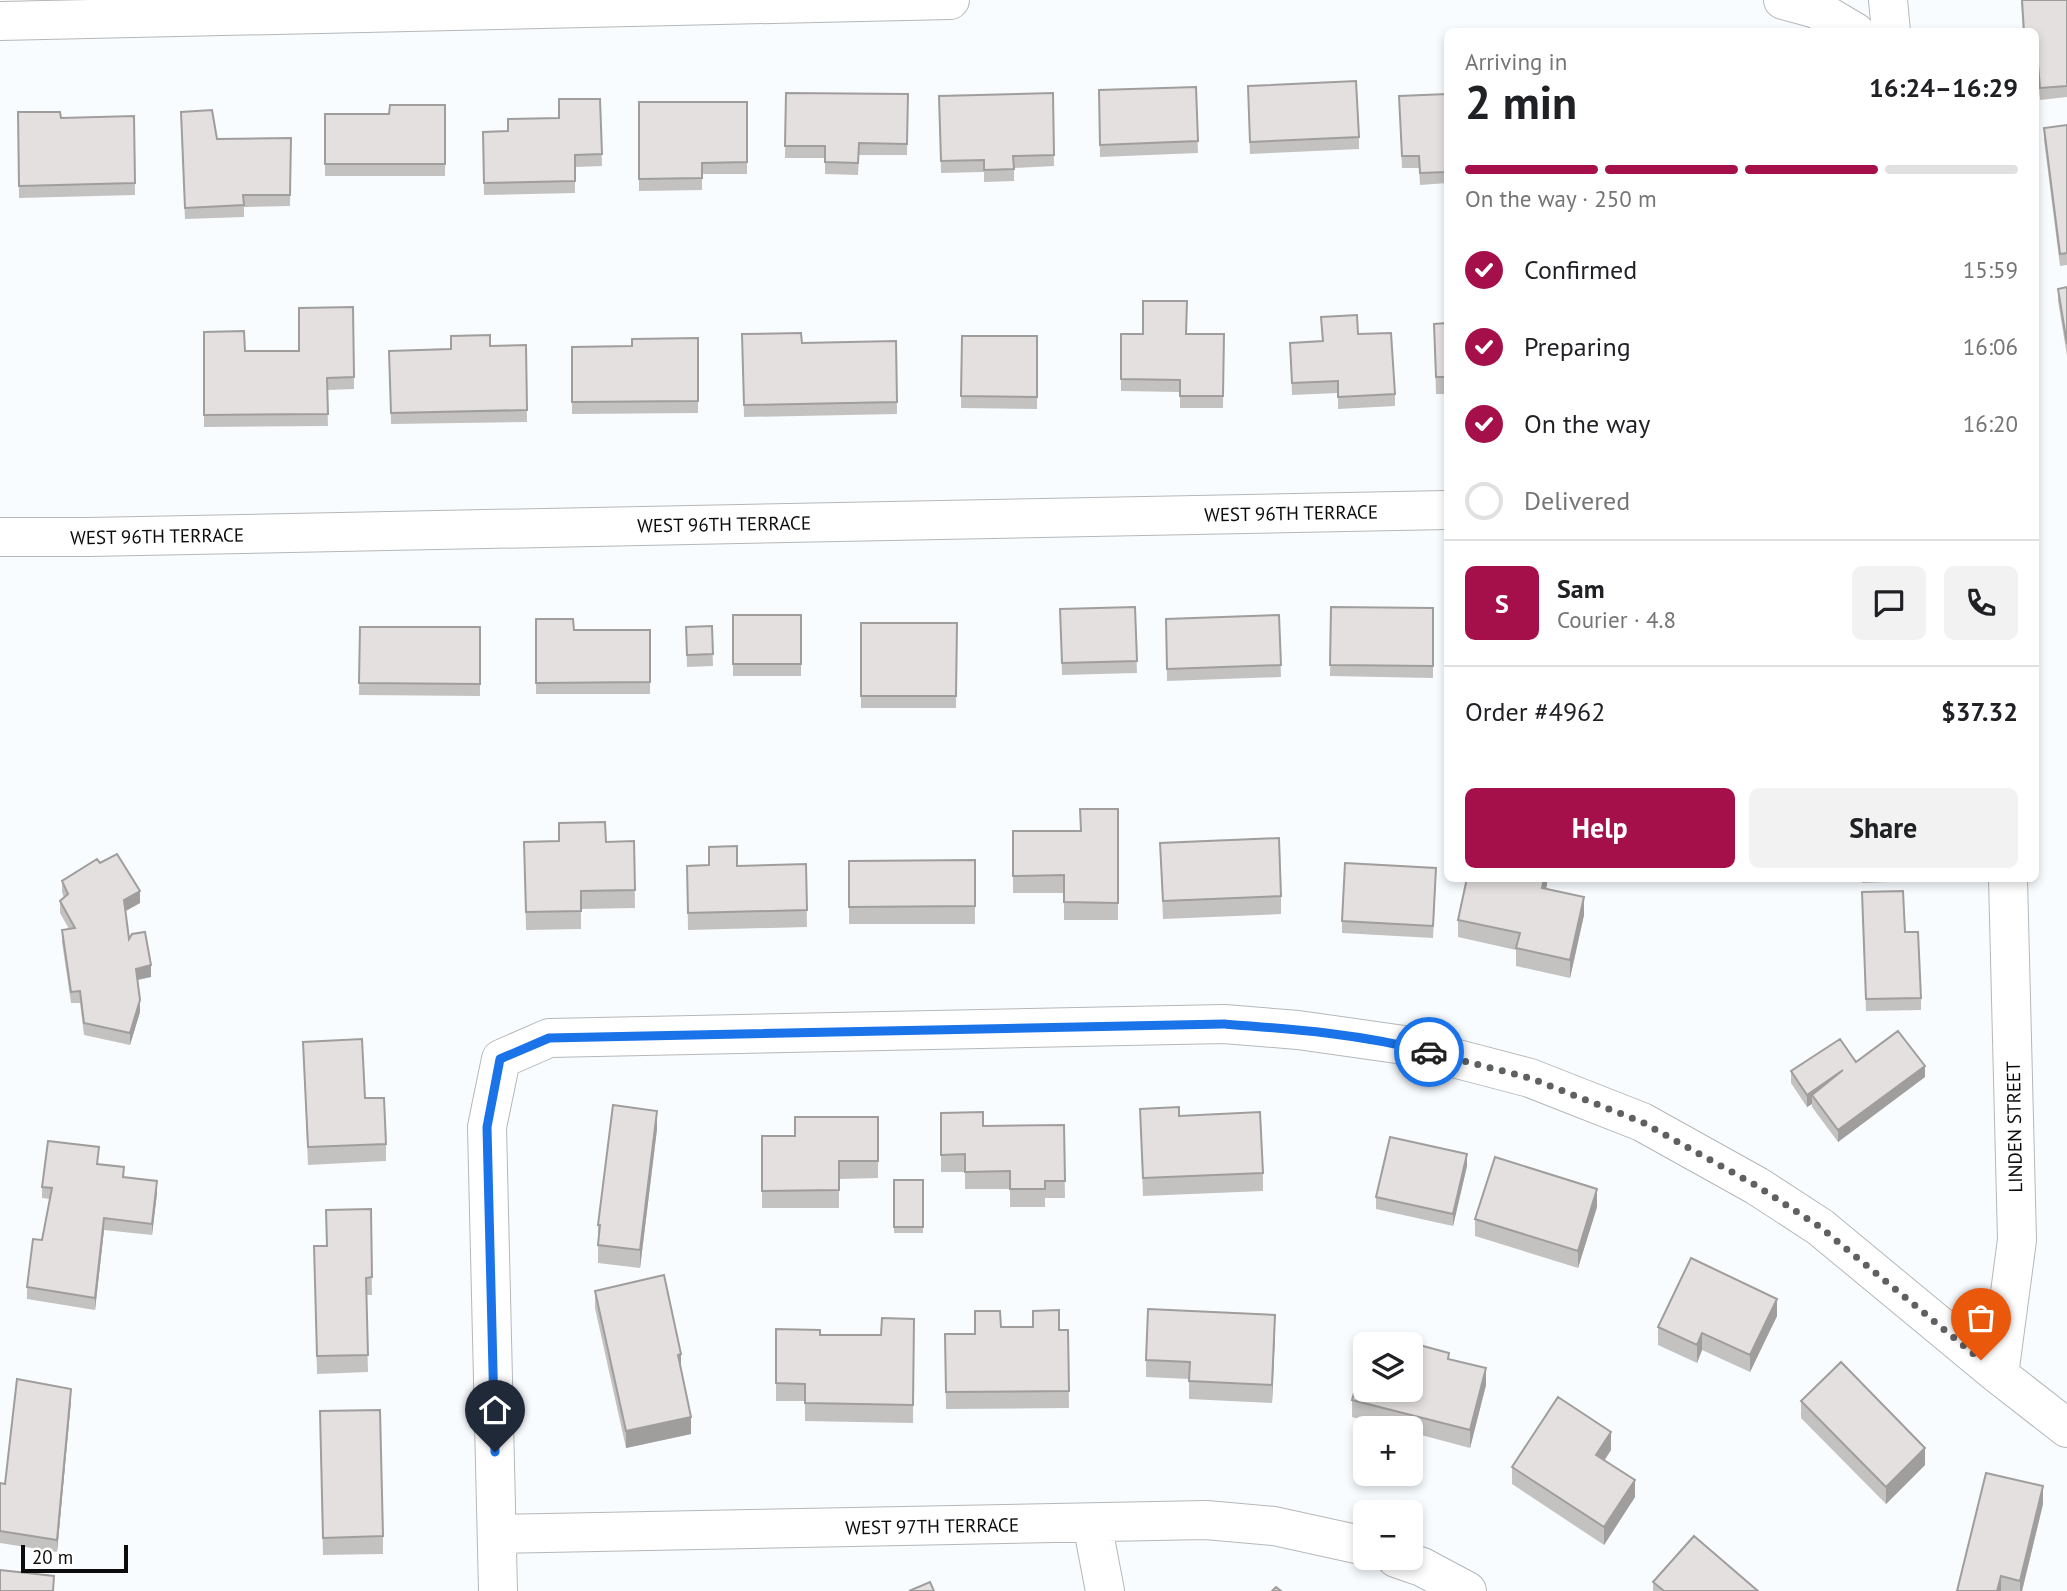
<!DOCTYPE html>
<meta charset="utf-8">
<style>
:root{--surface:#fff;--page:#f2f2f2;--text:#202124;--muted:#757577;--line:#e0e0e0;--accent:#a50f4a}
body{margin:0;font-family:"PT Sans",sans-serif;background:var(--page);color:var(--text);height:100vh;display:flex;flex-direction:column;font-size:26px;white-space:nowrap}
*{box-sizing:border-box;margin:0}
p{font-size:23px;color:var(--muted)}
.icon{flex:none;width:38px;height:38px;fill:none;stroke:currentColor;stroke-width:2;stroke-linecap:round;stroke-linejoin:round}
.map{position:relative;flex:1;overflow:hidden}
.side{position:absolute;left:1444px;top:28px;width:595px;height:854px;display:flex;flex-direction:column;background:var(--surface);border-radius:10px;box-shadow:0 4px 10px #0003}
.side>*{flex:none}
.tools{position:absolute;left:1353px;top:1332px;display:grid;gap:14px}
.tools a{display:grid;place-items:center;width:70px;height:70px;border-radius:10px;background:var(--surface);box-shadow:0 4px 10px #0003;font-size:35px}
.scale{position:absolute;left:21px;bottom:18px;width:107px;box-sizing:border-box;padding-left:7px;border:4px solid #0c0c0d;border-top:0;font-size:19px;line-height:24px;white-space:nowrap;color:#0c0c0d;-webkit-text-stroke:5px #fff;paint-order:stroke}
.pin{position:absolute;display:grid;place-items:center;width:60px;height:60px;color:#fff;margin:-72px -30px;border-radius:50% 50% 50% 0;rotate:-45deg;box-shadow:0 0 7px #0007}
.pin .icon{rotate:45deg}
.courier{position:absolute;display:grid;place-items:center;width:70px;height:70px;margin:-35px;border:5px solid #1a73e8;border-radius:50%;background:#fff;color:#222;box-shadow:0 2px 9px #0007}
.head em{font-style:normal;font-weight:700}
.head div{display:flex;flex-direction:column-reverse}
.head{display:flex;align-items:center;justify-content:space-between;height:119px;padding:0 21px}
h1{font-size:46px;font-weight:700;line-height:52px}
.bar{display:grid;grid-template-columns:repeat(4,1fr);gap:10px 7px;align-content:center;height:84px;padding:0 21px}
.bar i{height:9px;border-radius:5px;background:var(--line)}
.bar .on{background:var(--accent)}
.bar p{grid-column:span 4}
.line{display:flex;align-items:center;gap:18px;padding:0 21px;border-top:2px solid var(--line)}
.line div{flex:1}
.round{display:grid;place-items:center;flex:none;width:74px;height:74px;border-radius:10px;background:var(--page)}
ol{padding:0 21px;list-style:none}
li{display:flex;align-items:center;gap:21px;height:77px}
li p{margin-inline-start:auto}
li .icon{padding:7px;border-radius:50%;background:var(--accent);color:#fff;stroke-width:4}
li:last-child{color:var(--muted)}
li i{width:38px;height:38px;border:4px solid var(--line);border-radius:50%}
.primary-button{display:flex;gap:14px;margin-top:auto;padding:14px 21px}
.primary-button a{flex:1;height:80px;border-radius:10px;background:var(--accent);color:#fff;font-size:28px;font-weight:700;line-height:80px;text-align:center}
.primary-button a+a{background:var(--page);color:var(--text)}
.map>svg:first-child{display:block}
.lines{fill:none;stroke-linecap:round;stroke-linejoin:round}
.street-casing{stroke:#b5b7b9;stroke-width:40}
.street{stroke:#fff;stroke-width:38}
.wall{fill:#c4c1c1}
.shaded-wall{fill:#a09d9d}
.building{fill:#e4e0e0;stroke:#a09d9d;stroke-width:2}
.done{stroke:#5f6061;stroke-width:7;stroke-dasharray:0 12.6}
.route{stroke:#1a73e8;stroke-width:9}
.labels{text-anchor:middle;stroke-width:5;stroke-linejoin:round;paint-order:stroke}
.street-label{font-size:19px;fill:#0c0c0d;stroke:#fff}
</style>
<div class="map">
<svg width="2067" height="1591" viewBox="0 0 2067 1591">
<rect width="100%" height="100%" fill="#f9fcfe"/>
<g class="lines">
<g class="street-casing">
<path id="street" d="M1783,0l33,9 39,23
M1888,0l3,32
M0,21l950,-21
M0,537h88l1359,-27
M1999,1375l18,-135 -9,-362
M1092,1523l13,68
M497,1534l709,-14 68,6 91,20
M1396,1558l26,9 45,24
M498,1591l-11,-464 14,-68 48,-21 675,-14 74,6 106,15 126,33 112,44 115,64 63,41 179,148 68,53"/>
</g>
<use href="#street" class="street"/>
</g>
<path class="wall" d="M2021,0h46v97l-27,3 -2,-24h-3v-44h-12z
M1196,87l2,66 -98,4 -1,-67z
M786,93l122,1 -1,61h-48l-1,20 -33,-1v-16h-40z
M1053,93l1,73 -40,2v13l-30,1v-10l-43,1 -2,-77z
M1447,94v89l-27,2 -1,-17h-17l-3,-72z
M1248,97l111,40v12l-109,5z
M600,99l2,67 -27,1v26l-91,2 -1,-63 25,-1 51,-13z
M639,102h108v72h-45v16l-63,1z
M445,105v71h-120v-62h64z
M18,112l43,6 73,-2 1,79 -116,3z
M181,124l36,15 74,-1 -1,68 -46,1v10l-59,2z
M2067,125v140l-7,1 -16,-126v-12z
M2067,287v69l-9,-55v-12z
M353,307l1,82 -27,1 1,36 -124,1v-95l41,19h54z
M1321,317l37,17 37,60v12l-57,3v-16l-46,2 -2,-52 32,-2z
M1447,323v71h-11l-2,-70z
M742,334l60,9 94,-2 1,73 -153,3z
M1121,334h103l-1,74h-43v-16l-59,-1z
M451,336l39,10 36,-1 1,77 -136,2 -2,-73 62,-2z
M962,336h75v73l-76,-1z
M698,338v75l-126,1v-67l60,-1z
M1135,607l2,66 -75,2 -2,-66z
M1331,607l102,1v70l-103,-2z
M733,615h68v61h-68z
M1279,615l2,62 -114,4 -1,-62z
M536,619l38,11h76v64h-114z
M861,623h96l-1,85h-95z
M712,626l1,40 -26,1 -1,-40z
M360,627h120v69l-121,-1z
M1118,809v111h-54v-27h-51v-62h67z
M634,841l1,67 -54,1v20l-55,1 -2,-88z
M1160,843l121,53v18l-118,5z
M709,847l28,19 69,-2 1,63 -119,3 -1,-64 22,-1z
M975,860v64h-126v-63z
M1547,878l-1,11 38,26 -14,63 -54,-12v-16l-58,-13v-17l56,-40z
M1862,878h46v3l-46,2z
M1436,880l-3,58 -91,-5v-12z
M62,881l78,22 -15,8 4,28 22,38 -13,3 2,32 -10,33 -46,-10 -4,-32h-9l-9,-61v-12l7,-1 -9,-16v-12l4,-3 -2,-6z
M1862,904l43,28 16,66v12l-55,1z
M303,1042l62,56 21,46v17l-78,4z
M1856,1062l69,15 -87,65 -26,-35v-3l-5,3 -16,-24v-12z
M1140,1109l39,7 84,57v18l-120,5z
M941,1113l42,13 81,-1 1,73h-20v9h-35v-18h-45v-17h-24z
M878,1117v61l-39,1v29h-77v-72h33z
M657,1129l-17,139 -42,-5v-38z
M98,1164l59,29 -5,42 -48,-5 -9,80 -68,-11v-12l15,-47 8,-41 -8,-1v-11z
M1467,1166l-14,60 -77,-17v-12z
M894,1180h29v53h-29z
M1597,1207l-19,61 -103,-32v-17z
M371,1209l1,86h-6l2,77 -51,2 -3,-128h13z
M595,1291l86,81 10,62 -65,14 -31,-140z
M1777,1316l-27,56 -48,-22 -5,13 -39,-18v-18z
M914,1319l-1,104 -108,-2v-20h-29v-72l44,6h61z
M1001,1327l67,3 1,78 -123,1 -1,-75h30z
M1275,1332l-3,71 -83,-4v-20l-43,-2v-17z
M1449,1359l37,26 -16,63 -60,-16v-4h-17l-41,-11v-17l13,-10z
M71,1401l-14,151 -57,-9v-60l5,1z
M1801,1401l124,64 -39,39 -85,-86z
M320,1429l63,107v18l-60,1z
M1611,1450l-6,10 30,37 -31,48 -92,-61v-17z
M2043,1504l-21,87h-65z
M1653,1582l105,9h-105z"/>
<path class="shaded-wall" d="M1544,878h3v7l-5,21v-18z
M140,891v12l-16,9v-12z
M1584,897v18l-14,63v-18z
M151,965v12l-15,3v-11z
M140,1000v12l-10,33v-12z
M1925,1066v11l-87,65v-12z
M1843,1070l-31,25v9l-5,3v-12z
M657,1111v18l-17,139v-18z
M1467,1154v12l-14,60v-12z
M157,1181v12l-5,42v-11z
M1597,1189v18l-19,61v-17z
M104,1218v12l-9,80v-12z
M1777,1299v17l-27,56v-17z
M1275,1315v17l-3,71v-18z
M1702,1333v17l-5,13v-18z
M681,1354v18l-3,-17z
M1486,1368v17l-16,63v-18z
M71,1389v12l-14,151v-12z
M691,1417v17l-65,14v-17z
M1611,1432v18l-15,22v-17z
M1925,1448v17l-39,39v-17z
M1635,1480v17l-31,48v-18z
M2043,1486v18l-21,87h-2v-10z
M2001,1576v15h-4z"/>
<path class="building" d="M2022,0h45v86l-27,2 -2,-24h-3v-32h-11z
M1356,81l3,56 -109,5 -2,-56z
M1196,87l2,54 -98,4 -1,-55z
M786,93l122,1 -1,50 -48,-1 -1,20 -33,-1v-16h-40z
M1053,93l1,62 -41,1 1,13 -30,1v-10l-43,1 -2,-65z
M1447,94v78l-27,1 -1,-17h-17l-3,-60z
M559,99h41l2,55 -27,1v26l-91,2 -1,-51 25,-1v-12l51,-1z
M639,102h108v60l-45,1v15l-63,1z
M390,105h55v59h-120v-50h64z
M212,110l5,29 74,-1 -1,57h-47l1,10 -59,3 -4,-96z
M18,112h42l1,6 73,-2 1,67 -116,3z
M2067,125v128l-7,1 -16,-126z
M2067,287v57l-9,-55z
M1143,301h44l-1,33h38l-1,62h-43v-16l-59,-1v-45h22z
M353,307l1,70 -27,1 1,36 -124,1v-83l40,-1 1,20h54v-43z
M1357,315l1,19 33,-1 4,61 -57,3v-16l-46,2 -2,-40 33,-2 -2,-24z
M1447,323v54h-11l-2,-53z
M801,333l1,10 94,-2 1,61 -153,3 -2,-71z
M490,335v11l36,-1 1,65 -136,3 -2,-62 62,-2v-13z
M962,336h75v61l-76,-1z
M698,338v63l-126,1v-55l60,-1v-7z
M1135,607l2,54 -75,2 -2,-54z
M1331,607l102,1v58l-103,-1z
M733,615h68v49h-68z
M1279,615l2,50 -114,4 -1,-50z
M536,619h37l1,11h76v52l-114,1z
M861,623h96l-1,73h-95z
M712,626l1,28 -26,1 -1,-28z
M360,627h120v57l-121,-1z
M1080,809h38v94l-54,-1v-27l-51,1v-45h68z
M605,822l1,20 28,-1 1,49 -54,1v20l-55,1 -2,-70 35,-1v-18z
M1279,838l2,58 -118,5 -3,-58z
M737,846v20l69,-2 1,46 -119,3 -1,-47 22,-1v-18z
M117,854l23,37 -16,9 5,39 3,-5 13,-2 6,33 -15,4 4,31 -10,33 -46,-10 -4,-32 -9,1 -9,-62 13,-2 -15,-27 8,-7 -6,-13 35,-22 3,4z
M975,860v46l-126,1v-46z
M1345,863l91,5 -3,58 -91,-5z
M1467,878h38l9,2v-2h30l-2,10 42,9 -14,63 -54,-12 4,-15 -62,-13z
M1903,891l2,41h13l3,66 -55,1 -4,-107z
M1898,1031l27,35 -87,64 -26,-35 31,-25 -36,25 -16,-24 49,-32 16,23z
M362,1039l3,59h19l2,46 -78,3 -5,-105z
M613,1105l44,6 -17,139 -42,-5 2,-20h-2z
M1179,1107v9l81,-4 3,61 -120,5 -3,-69z
M983,1112v14l81,-1 1,56h-20v8h-35v-18l-45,1v-18l-24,1v-42z
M795,1117h83v44h-39v29l-77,1v-55h33z
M1390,1137l77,17 -14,60 -77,-17z
M48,1141l51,6 -2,17 27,3 -1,10 34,4 -5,43 -48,-6 -9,80 -68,-11 6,-48 9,1 10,-52 -10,-1z
M1495,1157l102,32 -19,62 -103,-32z
M894,1180h29v47h-29z
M371,1209l1,68 -6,1 2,77 -51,1 -3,-110h13l-1,-36z
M1691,1258l86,41 -27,56 -48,-22 -5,12 -39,-18z
M664,1275l17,79 -3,1 13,62 -65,14 -31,-140z
M1148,1309l127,6 -3,70 -83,-4 1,-19 -44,-2z
M1059,1310v20h9l1,61 -123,1 -1,-58h30v-23h25l1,16h32v-16z
M882,1318l32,1 -1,86 -108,-2v-19l-29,-1v-54l44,1v5h61z
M1397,1339l52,14 -1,6 38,9 -16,62 -118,-30 12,-44 1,1v33h45v-46h-14z
M1841,1362l84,86 -39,39 -85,-86z
M17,1379l54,10 -14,151 -57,-9v-48l5,1z
M1558,1397l53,35 -15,23 39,25 -31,47 -92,-60z
M380,1410l3,126 -60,2 -3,-127z
M1986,1473l57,13 -23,95 -19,-5 -4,15h-40z
M1694,1536l64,55h-94l-11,-9z
M0,1570l54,6 -1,15h-53z
M930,1582l4,9h-25z
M1276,1587l5,4h-9z"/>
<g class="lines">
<path class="done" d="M1429,1052l101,26 112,44 115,64 63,41 161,133"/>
<path class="route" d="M495,1452l-8,-325 13,-68 49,-21 675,-14c68,5 138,10 205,28"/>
</g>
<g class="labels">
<g class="street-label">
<text transform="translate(1291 513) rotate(-1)" y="7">WEST 96TH TERRACE</text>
<text transform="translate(724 524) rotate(-1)" y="7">WEST 96TH TERRACE</text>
<text transform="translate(157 536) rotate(-1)" y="7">WEST 96TH TERRACE</text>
<text transform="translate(2014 1127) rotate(-91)" y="7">LINDEN STREET</text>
<text transform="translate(932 1526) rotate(-1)" y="7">WEST 97TH TERRACE</text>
</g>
</g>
</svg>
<div class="tools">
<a><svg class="icon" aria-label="layers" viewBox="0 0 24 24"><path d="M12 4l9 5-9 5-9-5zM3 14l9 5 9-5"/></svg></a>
<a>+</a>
<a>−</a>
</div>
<div class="scale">20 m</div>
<div class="pin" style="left:1981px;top:1360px;background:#ea580c"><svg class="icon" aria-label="bag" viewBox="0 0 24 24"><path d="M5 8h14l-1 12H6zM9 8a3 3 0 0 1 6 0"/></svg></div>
<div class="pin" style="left:495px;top:1452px;background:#1f2937"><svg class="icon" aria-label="home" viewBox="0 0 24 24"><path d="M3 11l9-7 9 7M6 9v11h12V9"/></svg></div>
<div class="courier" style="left:1429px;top:1052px"><svg class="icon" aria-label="car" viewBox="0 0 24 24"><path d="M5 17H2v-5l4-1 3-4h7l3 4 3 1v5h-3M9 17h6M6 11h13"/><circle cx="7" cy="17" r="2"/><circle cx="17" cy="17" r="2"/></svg></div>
<section class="side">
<div class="head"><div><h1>2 min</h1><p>Arriving in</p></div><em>16:24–16:29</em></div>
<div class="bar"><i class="on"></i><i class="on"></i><i class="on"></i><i></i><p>On the way · 250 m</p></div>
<ol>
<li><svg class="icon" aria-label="check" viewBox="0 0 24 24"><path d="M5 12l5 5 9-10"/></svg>Confirmed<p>15:59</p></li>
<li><svg class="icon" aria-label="check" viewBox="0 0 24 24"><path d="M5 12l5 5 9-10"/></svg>Preparing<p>16:06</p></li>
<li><svg class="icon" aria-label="check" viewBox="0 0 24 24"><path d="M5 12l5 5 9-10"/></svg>On the way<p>16:20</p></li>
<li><i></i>Delivered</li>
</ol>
<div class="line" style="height:126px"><b class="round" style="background:var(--accent);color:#fff">S</b><div><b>Sam</b><p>Courier · 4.8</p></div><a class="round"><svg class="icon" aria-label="chat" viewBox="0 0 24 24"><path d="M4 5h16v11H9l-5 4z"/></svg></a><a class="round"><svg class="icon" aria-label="phone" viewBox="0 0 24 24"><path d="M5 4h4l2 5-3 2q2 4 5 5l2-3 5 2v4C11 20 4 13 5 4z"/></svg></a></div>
<div class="line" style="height:91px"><div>Order #4962</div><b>$37.32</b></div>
<div class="primary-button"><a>Help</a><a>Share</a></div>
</section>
</div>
